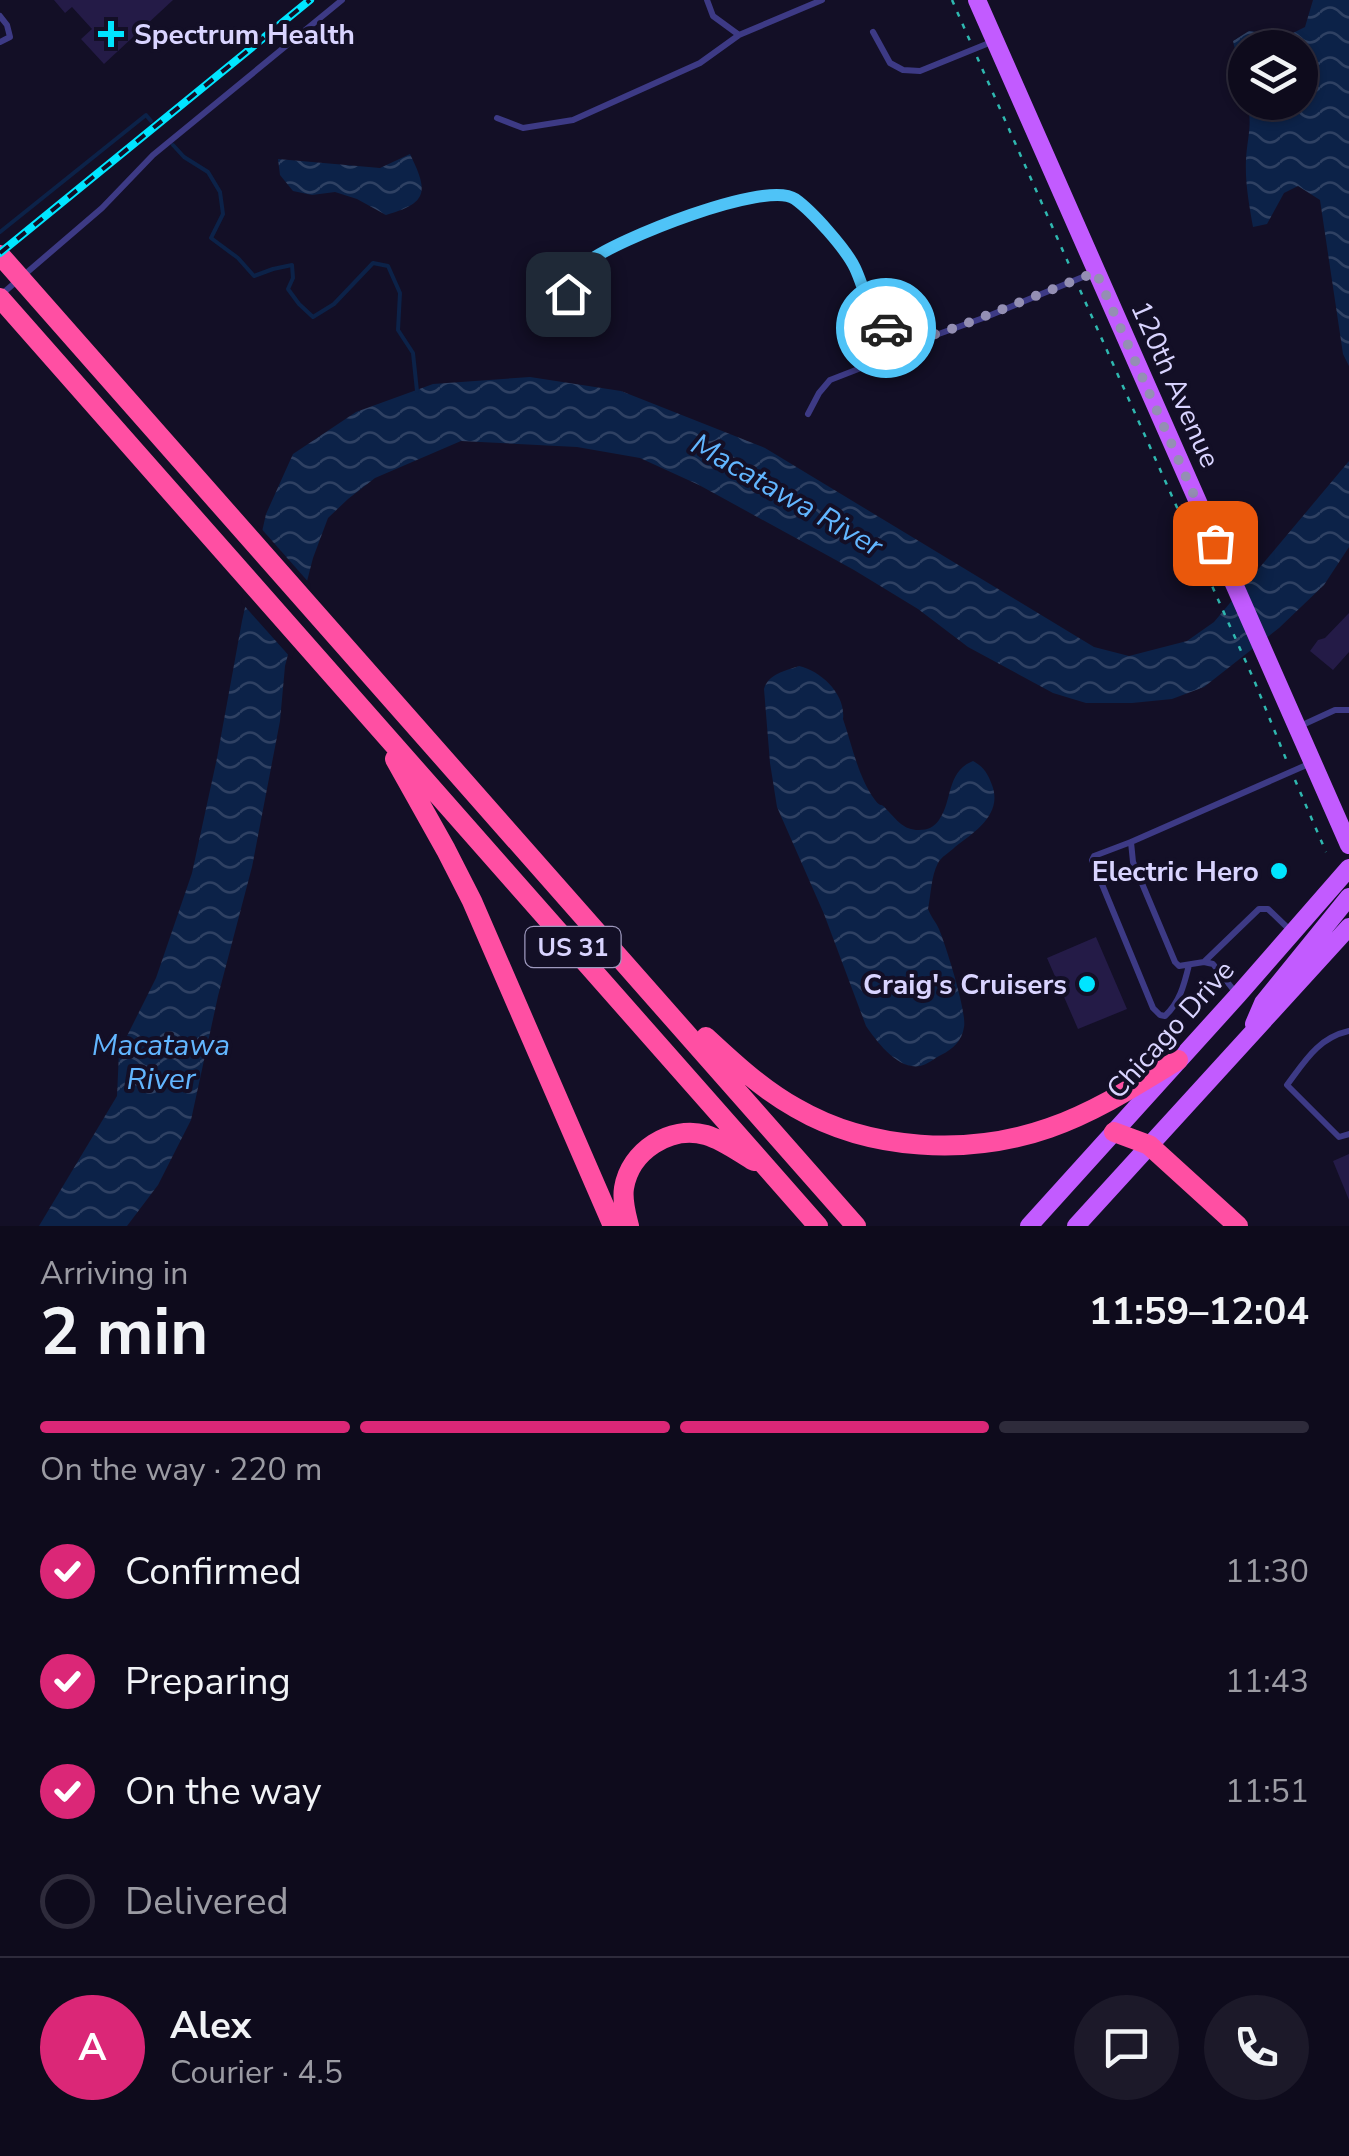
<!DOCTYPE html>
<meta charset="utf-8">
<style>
:root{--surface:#0e0b1c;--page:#1c1929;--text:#f1f3f6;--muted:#9b9ba3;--line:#2e2b3b;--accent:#db2777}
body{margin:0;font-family:"Nunito Sans",sans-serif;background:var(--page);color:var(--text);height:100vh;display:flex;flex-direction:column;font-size:38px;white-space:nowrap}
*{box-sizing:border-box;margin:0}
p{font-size:32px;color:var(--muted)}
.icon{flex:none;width:55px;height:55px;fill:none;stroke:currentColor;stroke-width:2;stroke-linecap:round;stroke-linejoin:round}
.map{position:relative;height:1226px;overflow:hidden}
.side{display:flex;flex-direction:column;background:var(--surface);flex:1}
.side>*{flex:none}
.tools{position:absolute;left:1228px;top:30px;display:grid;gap:20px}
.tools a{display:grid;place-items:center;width:90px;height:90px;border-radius:50%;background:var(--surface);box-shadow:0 2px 8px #0004,0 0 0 2px var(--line);font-size:50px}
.pin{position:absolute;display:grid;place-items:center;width:85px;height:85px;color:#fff;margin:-42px;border-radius:20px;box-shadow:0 5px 15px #0006}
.courier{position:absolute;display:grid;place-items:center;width:100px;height:100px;margin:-50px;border:8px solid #4fc3f7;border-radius:50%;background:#fff;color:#222;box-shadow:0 2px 12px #0007}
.headline em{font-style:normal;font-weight:700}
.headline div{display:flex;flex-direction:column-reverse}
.headline{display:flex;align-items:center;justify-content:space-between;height:170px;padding:0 40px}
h1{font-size:65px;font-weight:700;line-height:75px}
.bar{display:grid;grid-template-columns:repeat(4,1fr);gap:15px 10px;align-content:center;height:120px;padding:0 40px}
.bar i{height:12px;border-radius:8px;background:var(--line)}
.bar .active{background:var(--accent)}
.bar p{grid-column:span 4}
.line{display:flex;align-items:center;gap:25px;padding:0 40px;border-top:2px solid var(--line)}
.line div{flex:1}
.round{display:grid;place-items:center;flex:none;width:105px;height:105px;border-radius:52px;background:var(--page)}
ol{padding:0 40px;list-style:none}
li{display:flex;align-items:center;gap:30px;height:110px}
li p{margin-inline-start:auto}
li .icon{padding:10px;border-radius:50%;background:var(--accent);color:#fff;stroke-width:4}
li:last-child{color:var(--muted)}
li i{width:55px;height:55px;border:5px solid var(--line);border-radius:50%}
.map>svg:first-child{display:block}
.water{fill:url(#water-waves)}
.pier{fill:#130f26}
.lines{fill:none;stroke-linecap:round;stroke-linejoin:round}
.stream{stroke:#0c2248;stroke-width:4}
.building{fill:#241b47}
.path{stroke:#2fb8b0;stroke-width:2.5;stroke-dasharray:5 8;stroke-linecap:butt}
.service{stroke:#3d3a85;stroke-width:6}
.primary{stroke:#c25bff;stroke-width:18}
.motorway{stroke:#ff4fa3;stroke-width:20}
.rail-casing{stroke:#00e5ff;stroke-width:8}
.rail{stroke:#130f26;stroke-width:4;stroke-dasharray:11;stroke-linecap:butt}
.done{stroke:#948fb3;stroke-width:10;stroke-dasharray:0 18}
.route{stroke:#4fc3f7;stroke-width:12}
.poi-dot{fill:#00e5ff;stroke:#130f26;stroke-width:4}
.labels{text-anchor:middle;stroke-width:8;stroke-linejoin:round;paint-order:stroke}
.shield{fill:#130f26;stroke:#9e99be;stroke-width:2.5}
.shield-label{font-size:25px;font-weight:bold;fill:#d9d4ff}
.poi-label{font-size:28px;font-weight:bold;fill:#d9d4ff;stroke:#130f26;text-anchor:end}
.street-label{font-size:28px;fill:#d9d4ff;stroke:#130f26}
.water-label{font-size:30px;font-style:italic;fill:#62b6ff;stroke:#130f26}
</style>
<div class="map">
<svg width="1349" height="1226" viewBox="0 0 1349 1226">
<defs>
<pattern id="water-waves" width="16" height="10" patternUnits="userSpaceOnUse" patternTransform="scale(2.5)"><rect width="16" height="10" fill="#0c2248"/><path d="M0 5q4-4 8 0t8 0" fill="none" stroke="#2f4163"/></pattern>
</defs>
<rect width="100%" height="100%" fill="#130f26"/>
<path class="water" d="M1313,0h36v366l-6,-12 -23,-154 -22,-14 -14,7 -17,31 -14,3c-4,-23 -8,-44 -7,-67 1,-22 7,-35 1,-57l53,-1v-54h-55v44l-12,-51 16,-10 40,4 16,-8z
M410,154c18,37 19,49 -24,61l-29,-16 -22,-7 -23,3 -19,-4 -13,-16 -2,-16 102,9z
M530,377l91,14 144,57 329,199 35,9 58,-15 27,-19 135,-161v86l-25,38 -45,43 -75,59 -32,12 -40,4h-46l-33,-10 -85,-46 -50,-38 -64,-39 -155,-85 -59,-27 -63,-11 -116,-6 -86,37 -27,21 -20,19 -15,40 -28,108 -5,55 -28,146 -34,129 -27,124 -33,65 -31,41h-88l78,-130 2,-44 37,-74 36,-105 25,-115 25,-137 24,-107 27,-60 63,-42 77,-28z
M799,666c22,5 47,28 44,53 9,26 15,58 32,81 7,9 5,1 12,10 10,10 16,20 32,20 9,0 15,-3 20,-10 14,-20 7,-48 34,-59 11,6 15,13 19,24 11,29 -17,47 -37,62 -5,5 -14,10 -17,16 -7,13 -7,32 -10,46 3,8 8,13 11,20 7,17 28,83 25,98 -2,14 -11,22 -23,28 -6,3 -14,10 -21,11 -22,4 -43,-24 -54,-40l-42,-112 -47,-107 -7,-44 -6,-74c4,-15 21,-18 35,-23z"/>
<path class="pier" d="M258,525l53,60 -19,74 -51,-57z"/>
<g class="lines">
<path class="stream" d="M173,145l11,12 24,15 12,20 3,22 -12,24 27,20 16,18 19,-7 19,-4 1,13 -5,11 11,15 14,13 21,-13 39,-41 15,3 12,27 -2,37 15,23 4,38
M0,232l146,-117 5,6"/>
</g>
<path class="building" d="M54,0h119l-69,64 -23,-25 11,-10 -20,-22 -7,6z
M1349,613v39l-16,18 -23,-19 8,-11 7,-2z
M1096,937l31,72 -49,20 -31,-71z
M1349,1154v46l-16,-39z"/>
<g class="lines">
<path class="path" d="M952,0l18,41
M977,57l94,212
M1080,290l174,390 34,84
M1295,780l31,72"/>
<path class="service" d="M707,0l6,16 26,19
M0,16l7,9 3,12 -10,5
M873,32l17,31 13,7 17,1 74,-30
M497,118l26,10 50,-8 127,-57 39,-28 83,-35
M3,293l99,-85 51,-53 189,-155
M568,293l10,-23 14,-12 58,-30 89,-27 34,-8 19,3 29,27 32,40 27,62 25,16 28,-5 53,-19 109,-45
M808,414l11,-21 11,-13 85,-33 7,-6
M1298,727l37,-17h14
M1131,842l-37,14 -2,4 61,148 7,7 5,1c15,-14 19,-31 24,-51
M1205,961l54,-52h9l24,23
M1236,993l-23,-29 -9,-2 -25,4 -4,-4 -42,-100 -2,-20 180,-79
M1349,1031c-31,7 -44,30 -62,54l52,52 10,-3"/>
<path class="primary" d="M977,0l372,845
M1254,1024l9,-21 86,-106
M1029,1226l209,-231 111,-127
M1076,1226l273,-299"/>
<path class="motorway" d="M0,255l856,971
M0,298l818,928
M395,759l51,91 26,51 141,325
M706,1037c28,26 56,52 90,71 74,43 173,48 253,20 46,-16 88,-43 129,-68
M1114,1132l35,13 89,81
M629,1226c-3,-12 -7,-25 -5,-38 6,-37 46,-63 82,-53 17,5 33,17 48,26"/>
<g class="rail-casing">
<path id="rail" d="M0,253l310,-253"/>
</g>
<use href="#rail" class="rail"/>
</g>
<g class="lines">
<path class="done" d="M886,328l19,13 13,-1 42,-14 136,-54 119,271"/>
<path class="route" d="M568,294c6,-13 9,-24 20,-32 27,-22 179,-83 207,-63 17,12 51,50 60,69 9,19 14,47 31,60"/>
</g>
<g class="poi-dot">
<path d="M106 19h10v10h10v10h-10v10h-10v-10h-10v-10h10z"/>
<circle cx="1279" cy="871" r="10"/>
<circle cx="1087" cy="984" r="10"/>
</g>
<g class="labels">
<rect class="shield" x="525.5" y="927" width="95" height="40" rx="8"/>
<g class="shield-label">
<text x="573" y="956">US 31</text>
</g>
<g class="poi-label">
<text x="134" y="44" text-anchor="start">Spectrum Health</text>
<text x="1259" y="881">Electric Hero</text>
<text x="1067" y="994">Craig's Cruisers</text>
</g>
<g class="street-label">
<text transform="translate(1176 384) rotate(66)" y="10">120th Avenue</text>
<text transform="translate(1170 1029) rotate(-48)" y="10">Chicago Drive</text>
</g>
<g class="water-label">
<text transform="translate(787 495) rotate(30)" y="10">Macatawa River</text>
<text x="161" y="1055">Macatawa<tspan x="161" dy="34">River</tspan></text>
</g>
</g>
</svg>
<div class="tools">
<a><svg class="icon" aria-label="layers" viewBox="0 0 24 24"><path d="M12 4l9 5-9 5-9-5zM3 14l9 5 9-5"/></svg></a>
</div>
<div class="pin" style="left:1215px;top:543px;background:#ea580c"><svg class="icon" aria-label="bag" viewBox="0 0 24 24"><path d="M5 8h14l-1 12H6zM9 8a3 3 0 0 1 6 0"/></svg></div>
<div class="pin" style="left:568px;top:294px;background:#1f2937"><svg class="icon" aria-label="home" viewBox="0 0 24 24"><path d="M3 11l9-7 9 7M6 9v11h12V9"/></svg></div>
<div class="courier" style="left:886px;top:328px"><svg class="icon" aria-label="car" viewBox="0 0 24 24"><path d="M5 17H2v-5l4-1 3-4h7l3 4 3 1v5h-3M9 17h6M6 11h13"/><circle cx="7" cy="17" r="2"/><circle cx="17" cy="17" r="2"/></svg></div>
</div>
<section class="side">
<div class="headline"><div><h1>2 min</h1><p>Arriving in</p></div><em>11:59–12:04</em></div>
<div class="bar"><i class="active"></i><i class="active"></i><i class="active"></i><i></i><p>On the way · 220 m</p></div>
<ol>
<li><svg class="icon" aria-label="check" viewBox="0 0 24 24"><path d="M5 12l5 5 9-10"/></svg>Confirmed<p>11:30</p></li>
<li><svg class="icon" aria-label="check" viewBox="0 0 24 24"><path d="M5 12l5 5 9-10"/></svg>Preparing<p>11:43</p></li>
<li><svg class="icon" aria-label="check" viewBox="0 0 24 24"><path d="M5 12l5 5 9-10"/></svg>On the way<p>11:51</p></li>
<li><i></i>Delivered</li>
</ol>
<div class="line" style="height:180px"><b class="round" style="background:var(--accent);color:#fff">A</b><div><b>Alex</b><p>Courier · 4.5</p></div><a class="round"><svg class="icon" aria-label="chat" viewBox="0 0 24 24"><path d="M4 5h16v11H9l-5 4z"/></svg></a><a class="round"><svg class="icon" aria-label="phone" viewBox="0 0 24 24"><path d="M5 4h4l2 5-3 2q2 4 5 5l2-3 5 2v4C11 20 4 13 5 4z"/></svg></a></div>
</section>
